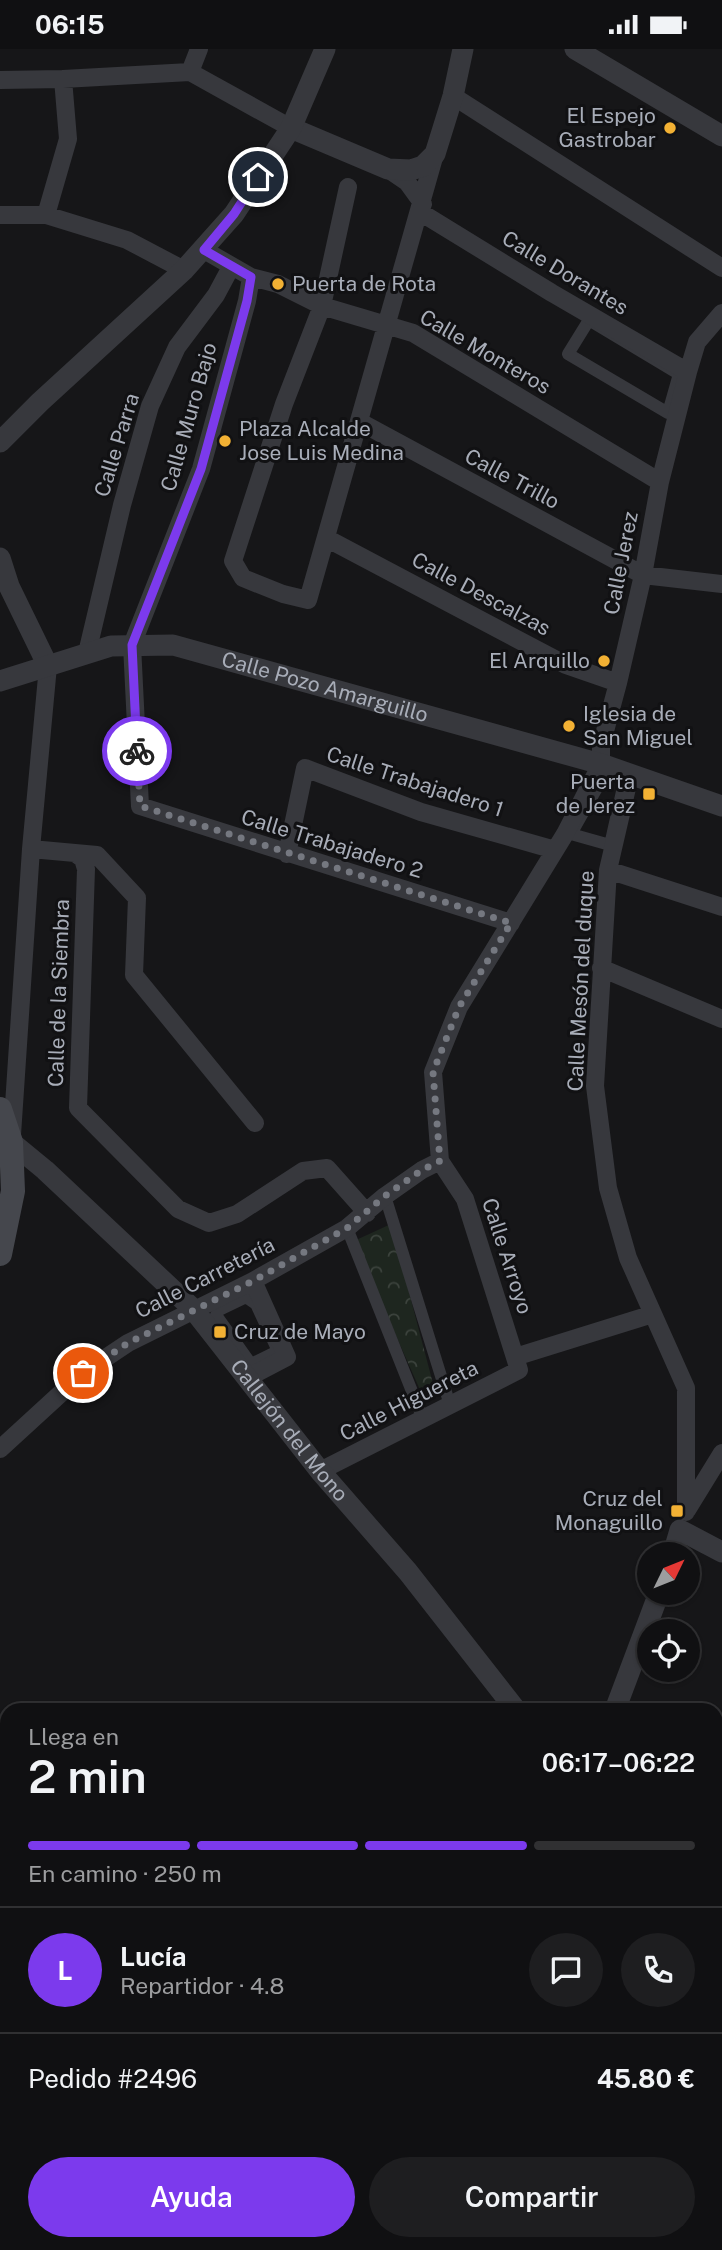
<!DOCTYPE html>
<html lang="es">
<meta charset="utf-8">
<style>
:root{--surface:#101012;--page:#1e1e20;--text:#f1f3f6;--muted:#9c9d9f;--line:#303032;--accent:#7c3aed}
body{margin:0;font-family:"Public Sans",sans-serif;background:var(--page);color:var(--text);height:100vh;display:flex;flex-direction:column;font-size:26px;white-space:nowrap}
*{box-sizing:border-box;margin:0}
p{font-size:23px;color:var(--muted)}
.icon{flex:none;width:38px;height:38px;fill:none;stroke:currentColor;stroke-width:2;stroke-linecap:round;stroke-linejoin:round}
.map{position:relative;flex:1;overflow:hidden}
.drawer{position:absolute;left:0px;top:1654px;width:723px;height:548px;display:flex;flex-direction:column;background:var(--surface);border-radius:21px 21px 0 0;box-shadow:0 2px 5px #0004,0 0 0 2px var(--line)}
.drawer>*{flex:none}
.needle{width:46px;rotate:47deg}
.tools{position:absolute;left:637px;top:1493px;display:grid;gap:14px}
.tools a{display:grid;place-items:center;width:63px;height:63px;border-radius:50%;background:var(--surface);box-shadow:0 2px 5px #0004,0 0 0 2px var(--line);font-size:35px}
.pin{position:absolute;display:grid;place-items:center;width:60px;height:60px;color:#fff;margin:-30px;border:4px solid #fff;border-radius:50%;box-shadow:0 2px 7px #0007}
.courier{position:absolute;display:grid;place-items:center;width:70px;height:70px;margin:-35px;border:5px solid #7c3aed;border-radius:50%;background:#fff;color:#222;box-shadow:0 2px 9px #0007}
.summary em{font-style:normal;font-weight:600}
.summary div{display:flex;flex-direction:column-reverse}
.summary{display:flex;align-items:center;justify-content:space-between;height:119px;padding:0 28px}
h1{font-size:46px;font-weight:600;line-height:52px}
.bar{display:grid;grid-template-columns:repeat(4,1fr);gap:10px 7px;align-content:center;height:84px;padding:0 28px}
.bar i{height:9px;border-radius:5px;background:var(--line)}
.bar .current{background:var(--accent)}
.bar p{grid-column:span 4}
.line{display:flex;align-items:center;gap:18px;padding:0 28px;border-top:2px solid var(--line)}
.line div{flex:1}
.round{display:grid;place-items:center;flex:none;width:74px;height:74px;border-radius:37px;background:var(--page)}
.cta{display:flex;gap:14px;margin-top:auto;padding:14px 28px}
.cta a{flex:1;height:80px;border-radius:42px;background:var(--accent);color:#fff;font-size:28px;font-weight:600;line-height:80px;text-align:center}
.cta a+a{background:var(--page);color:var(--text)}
.status{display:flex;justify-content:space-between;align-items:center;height:49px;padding:0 35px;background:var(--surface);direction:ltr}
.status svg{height:19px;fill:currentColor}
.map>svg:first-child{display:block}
.park{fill:url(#park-crowns)}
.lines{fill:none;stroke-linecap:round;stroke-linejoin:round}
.pedestrian{stroke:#37383d;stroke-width:12}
.minor{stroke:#37383d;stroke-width:18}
.tertiary{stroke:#37383d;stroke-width:21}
.secondary{stroke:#45474d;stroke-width:24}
.done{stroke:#757880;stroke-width:7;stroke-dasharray:0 12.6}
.route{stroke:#7c3aed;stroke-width:9}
.poi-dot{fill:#f2b134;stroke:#111113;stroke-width:2.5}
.labels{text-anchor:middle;stroke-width:6;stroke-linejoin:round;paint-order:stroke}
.poi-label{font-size:21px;fill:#a8adb8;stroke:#111113;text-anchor:end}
.street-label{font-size:21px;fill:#a8adb8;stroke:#111113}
</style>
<div class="status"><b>06:15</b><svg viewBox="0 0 49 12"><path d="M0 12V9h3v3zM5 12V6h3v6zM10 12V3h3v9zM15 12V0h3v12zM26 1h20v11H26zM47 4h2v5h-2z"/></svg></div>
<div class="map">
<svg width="722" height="2201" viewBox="0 0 722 2201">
<defs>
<pattern id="park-crowns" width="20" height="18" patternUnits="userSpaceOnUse" patternTransform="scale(1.75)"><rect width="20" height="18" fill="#1e261f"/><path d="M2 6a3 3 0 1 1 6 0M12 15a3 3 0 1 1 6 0" fill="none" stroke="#3c433d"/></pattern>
</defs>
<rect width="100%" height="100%" fill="#161618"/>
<path class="park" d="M391,1175l45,171 -11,6 -71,-160z"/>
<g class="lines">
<path class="pedestrian" d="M589,271l90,54 -11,39 -100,-59z
M606,723l19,6 -15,67 -39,-11z
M385,1147l65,209
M347,1179l76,191
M246,1248l10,7 22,47 -27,13 -35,-49 3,-5z
M0,1960l7,3
M95,2201l3,-7
M193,2201l3,-7
M491,2201l4,-7"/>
<path class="minor" d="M190,23l9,-23
M0,31l63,-1 127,-7 101,56
M453,47l269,172
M388,120l19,13 16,22
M348,138l-26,119 -38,98 -51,157 10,17 40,16 25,6 127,-446
M420,163l132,81 136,79
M0,166h46l81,25 57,30
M46,166l22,-76 -5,-60
M204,201l47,27 27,7 44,22 91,27 247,149
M251,228l-4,24 -46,168 -69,176 8,161 371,117
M360,373l283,153 79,9
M326,489l240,127 52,18
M87,604l35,-148 28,-99 27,-59 39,-52 15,-28
M630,726l-22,95 -13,216 13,102 20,70 58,130v124
M31,800l44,4 8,6 3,10 -8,239 100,101 31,14 28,-9 66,-43 24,-3 40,45
M75,804l22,2 40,43 -3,77 121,148
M287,805l18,-86 116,44 134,38
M608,821l114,37
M601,919l121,51
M12,1086l19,-286 17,-183
M515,1308l138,-43
M247,1329l40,-21 -34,-76
M0,1400l83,-76 45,-30 125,-62 94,-53 38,-32 37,-26 18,-9
M320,1422l199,-101 -54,-171 -25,-38 -7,-89 26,-65 106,-173 36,-70v-18l17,-63 25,-108 17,-93 28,-110 9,-30 25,-29
M687,1461l35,-57
M716,1813l6,-44
M0,1896l7,-5
M716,1968l6,1
M716,2068h6
M716,2160h6"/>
<g class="tertiary">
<path d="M575,0l147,87"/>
<path d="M291,79l97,41 23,1 12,-4 12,-12 18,-58 10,-47"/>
<path d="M0,393l40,-40 144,-132 50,-56 57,-86 34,-79"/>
<path d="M0,509l9,28 39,80"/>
<path id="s1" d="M0,632l111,-35 62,-1 428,119 121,42"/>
<path id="s2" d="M11,1093l34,28 148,139 127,162 88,101 108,138"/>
<path d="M673,1505l7,-24 42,22"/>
<path d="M615,1661l44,-117"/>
<path d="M388,2201l2,-7"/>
<path d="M658,2201l1,-7"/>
</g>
<path class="secondary" d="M0,1060l11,33 2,49 -13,63"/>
</g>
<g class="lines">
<path class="done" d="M83,1324l45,-30 125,-62 94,-53 38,-32 37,-26 18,-9 -7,-89 26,-65 52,-84 -371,-117 -3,-55"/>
<path class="route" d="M137,702l-5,-106 69,-176 46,-168 4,-24 -47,-27 30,-36 24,-37"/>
</g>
<g class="poi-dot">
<circle cx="670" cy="79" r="7"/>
<circle cx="278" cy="235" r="7"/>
<circle cx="225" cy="392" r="7"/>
<circle cx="604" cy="612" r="7"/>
<circle cx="569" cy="677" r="7"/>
<rect x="642" y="738" width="14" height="14" rx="3.5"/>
<rect x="213" y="1276" width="14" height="14" rx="3.5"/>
<rect x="670" y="1455" width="14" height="14" rx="3.5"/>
</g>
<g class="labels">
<g class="poi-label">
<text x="656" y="74">El Espejo<tspan x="656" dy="24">Gastrobar</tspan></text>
<text x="292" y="242" text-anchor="start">Puerta de Rota</text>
<text x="239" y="387" text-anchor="start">Plaza Alcalde<tspan x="239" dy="24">Jose Luis Medina</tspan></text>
<text x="590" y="619">El Arquillo</text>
<text x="583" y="672" text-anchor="start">Iglesia de<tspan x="583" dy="24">San Miguel</tspan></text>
<text x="635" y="740">Puerta<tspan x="635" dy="24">de Jerez</tspan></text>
<text x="234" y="1290" text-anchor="start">Cruz de Mayo</text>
<text x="663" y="1457">Cruz del<tspan x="663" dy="24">Monaguillo</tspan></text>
</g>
<g class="street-label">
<text transform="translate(565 224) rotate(31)" y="7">Calle Dorantes</text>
<text transform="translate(485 303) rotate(30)" y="7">Calle Monteros</text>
<text transform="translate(189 368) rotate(-74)" y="7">Calle Muro Bajo</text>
<text transform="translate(117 396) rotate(-73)" y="7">Calle Parra</text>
<text transform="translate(512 430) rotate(28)" y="7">Calle Trillo</text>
<text transform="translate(621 514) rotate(-79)" y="7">Calle Jerez</text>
<text transform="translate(481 545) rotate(28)" y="7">Calle Descalzas</text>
<text dy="7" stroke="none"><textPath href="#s1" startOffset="336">Calle Pozo Amarguillo</textPath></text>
<text transform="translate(415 733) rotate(18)" y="7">Calle Trabajadero 1</text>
<text transform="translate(332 795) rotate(17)" y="7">Calle Trabajadero 2</text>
<text transform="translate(581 932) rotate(-87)" y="7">Calle Mesón del duque</text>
<text transform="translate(59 944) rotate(-88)" y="7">Calle de la Siembra</text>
<text transform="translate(507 1207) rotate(72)" y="7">Calle Arroyo</text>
<text transform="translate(205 1229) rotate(-27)" y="7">Calle Carretería</text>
<text transform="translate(409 1352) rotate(-27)" y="7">Calle Higuereta</text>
<text dy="7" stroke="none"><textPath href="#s2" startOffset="402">Callejón del Mono</textPath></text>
</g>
</g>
</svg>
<div class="tools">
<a><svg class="needle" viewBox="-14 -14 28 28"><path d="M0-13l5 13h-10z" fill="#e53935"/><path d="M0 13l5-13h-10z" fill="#9c9d9f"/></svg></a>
<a><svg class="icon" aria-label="locate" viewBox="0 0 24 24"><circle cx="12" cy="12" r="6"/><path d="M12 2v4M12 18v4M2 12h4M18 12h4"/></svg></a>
</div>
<div class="pin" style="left:83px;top:1324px;background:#ea580c"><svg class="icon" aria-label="bag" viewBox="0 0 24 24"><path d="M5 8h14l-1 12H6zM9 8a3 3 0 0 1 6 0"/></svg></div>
<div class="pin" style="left:258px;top:128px;background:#1f2937"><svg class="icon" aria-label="home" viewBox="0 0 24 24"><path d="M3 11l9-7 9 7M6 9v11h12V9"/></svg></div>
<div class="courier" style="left:137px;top:702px"><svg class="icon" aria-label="bike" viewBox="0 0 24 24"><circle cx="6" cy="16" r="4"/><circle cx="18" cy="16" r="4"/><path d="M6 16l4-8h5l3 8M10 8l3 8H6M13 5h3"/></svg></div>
<section class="drawer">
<div class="summary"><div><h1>2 min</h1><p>Llega en</p></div><em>06:17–06:22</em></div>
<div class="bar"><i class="current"></i><i class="current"></i><i class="current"></i><i></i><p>En camino · 250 m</p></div>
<div class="line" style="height:126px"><b class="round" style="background:var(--accent);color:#fff">L</b><div><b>Lucía</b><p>Repartidor · 4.8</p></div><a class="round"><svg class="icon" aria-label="chat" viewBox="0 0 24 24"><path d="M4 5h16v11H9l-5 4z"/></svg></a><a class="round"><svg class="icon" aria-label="phone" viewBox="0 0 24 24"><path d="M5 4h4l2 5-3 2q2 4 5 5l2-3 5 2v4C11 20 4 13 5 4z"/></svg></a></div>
<div class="line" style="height:91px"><div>Pedido #2496</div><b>45.80 €</b></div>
<div class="cta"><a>Ayuda</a><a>Compartir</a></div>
</section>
</div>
